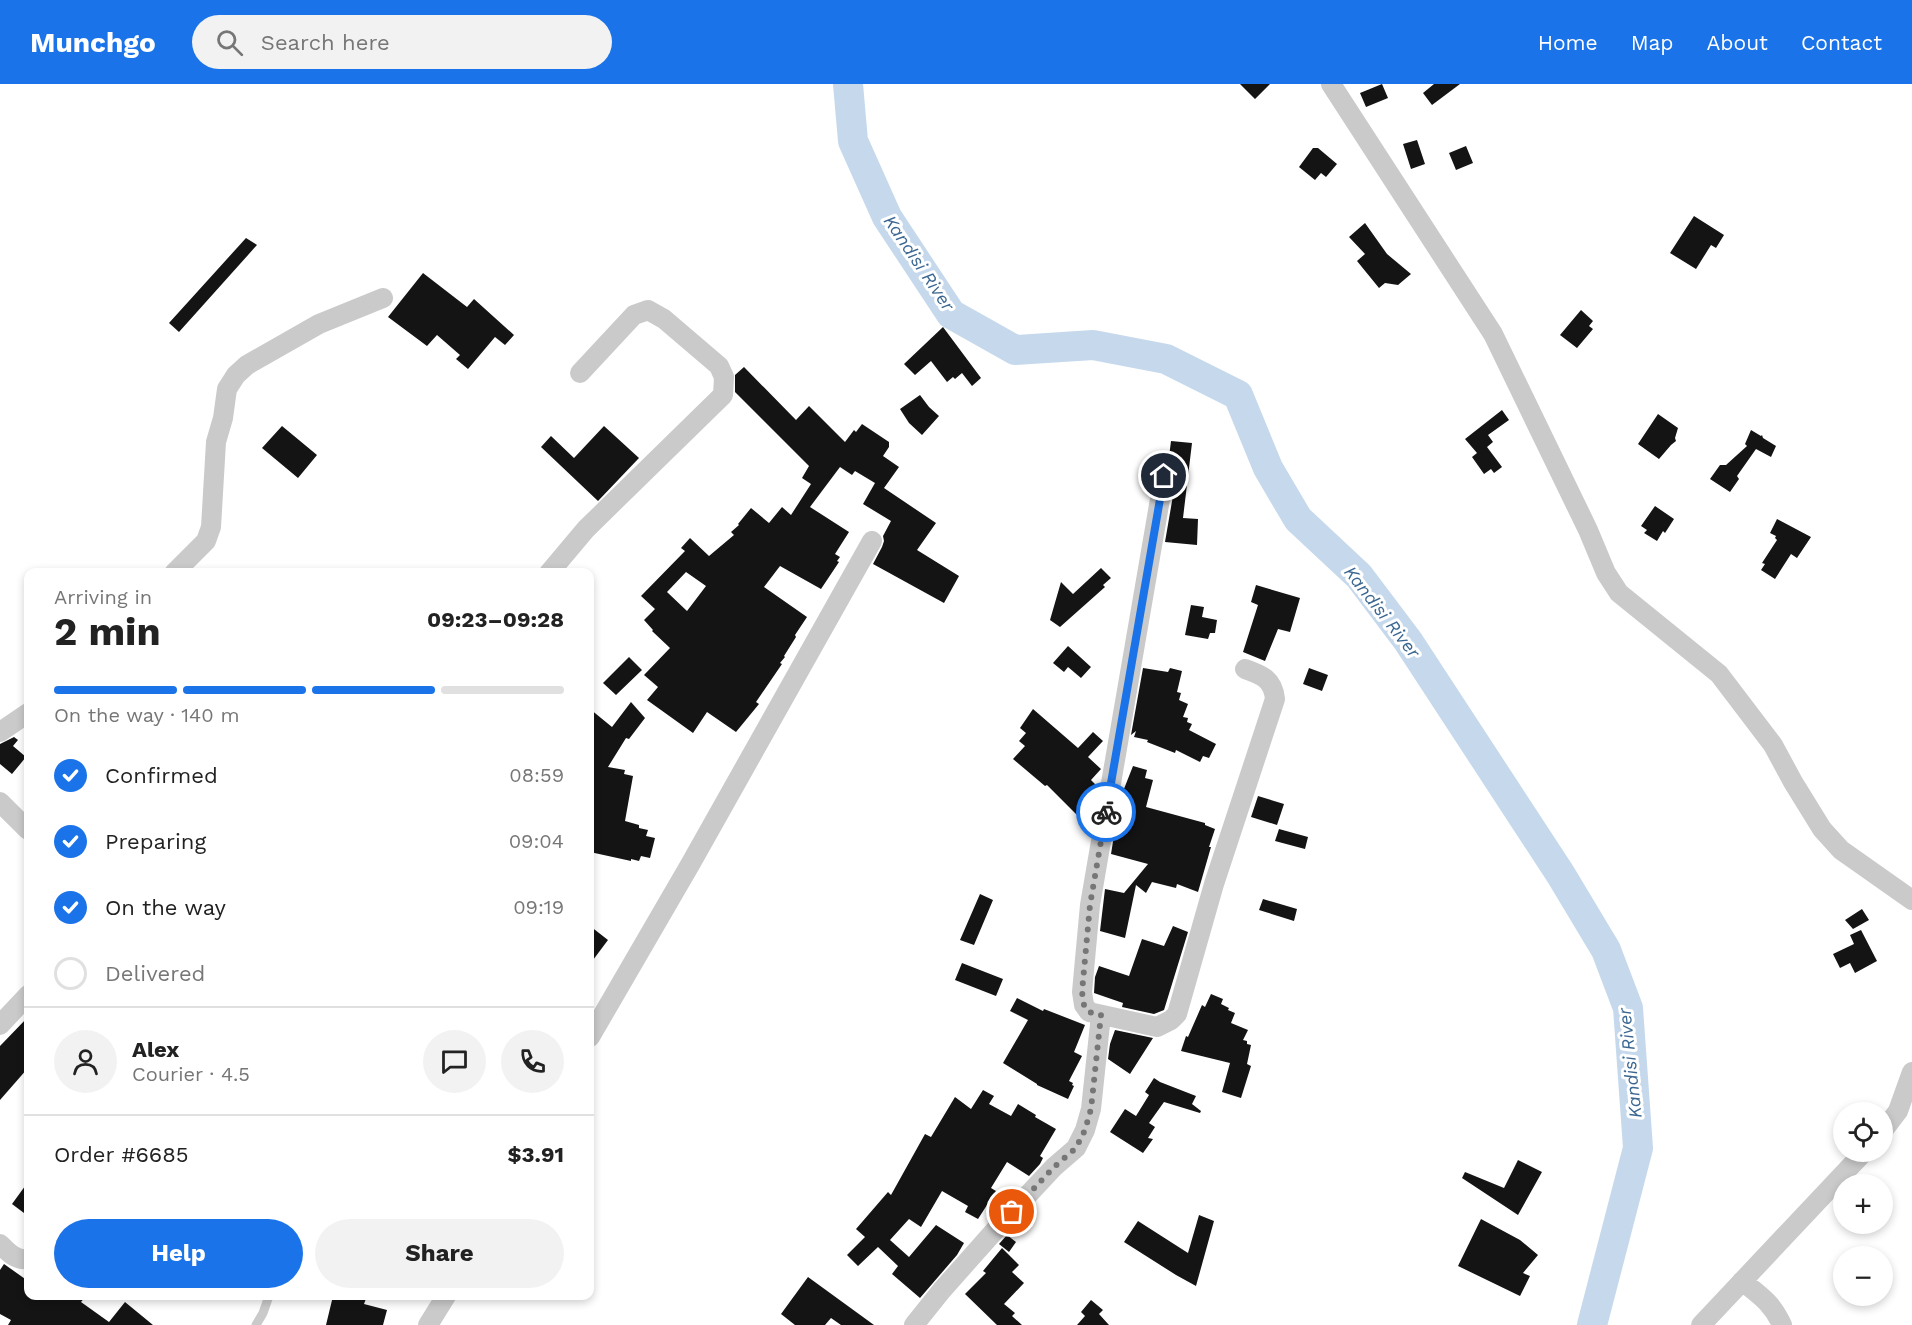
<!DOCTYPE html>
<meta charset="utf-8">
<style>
:root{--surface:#fff;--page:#f2f2f2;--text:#222;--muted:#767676;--line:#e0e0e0;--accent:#1a73e8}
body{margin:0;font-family:"Work Sans",sans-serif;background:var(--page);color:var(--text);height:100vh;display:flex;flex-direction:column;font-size:22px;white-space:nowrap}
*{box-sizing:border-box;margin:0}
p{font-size:20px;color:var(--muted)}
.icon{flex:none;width:33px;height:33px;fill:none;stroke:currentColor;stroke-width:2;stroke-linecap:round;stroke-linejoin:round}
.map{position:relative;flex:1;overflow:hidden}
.sheet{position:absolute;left:24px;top:484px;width:570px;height:732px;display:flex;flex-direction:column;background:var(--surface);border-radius:12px;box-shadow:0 3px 9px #0003}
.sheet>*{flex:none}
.tools{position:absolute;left:1833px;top:1018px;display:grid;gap:12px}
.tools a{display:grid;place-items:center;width:60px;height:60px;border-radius:50%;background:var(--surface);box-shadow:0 3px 9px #0003;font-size:30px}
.pin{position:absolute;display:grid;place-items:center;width:51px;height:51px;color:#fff;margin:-26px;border:3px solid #fff;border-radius:50%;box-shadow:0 2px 6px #0007}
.courier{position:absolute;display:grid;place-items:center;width:60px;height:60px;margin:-30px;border:4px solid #1a73e8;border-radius:50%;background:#fff;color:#222;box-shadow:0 2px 8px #0007}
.head em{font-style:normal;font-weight:700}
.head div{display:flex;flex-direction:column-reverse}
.head{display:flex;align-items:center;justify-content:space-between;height:102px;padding:0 30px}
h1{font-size:39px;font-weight:700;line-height:45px}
.bar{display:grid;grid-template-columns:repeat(4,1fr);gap:9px 6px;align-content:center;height:72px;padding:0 30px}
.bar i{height:8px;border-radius:4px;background:var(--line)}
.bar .selected{background:var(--accent)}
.bar p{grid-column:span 4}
.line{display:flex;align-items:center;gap:15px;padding:0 30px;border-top:2px solid var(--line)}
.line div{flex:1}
.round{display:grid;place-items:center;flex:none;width:63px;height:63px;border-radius:32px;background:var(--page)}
ol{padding:0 30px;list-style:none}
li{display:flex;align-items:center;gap:18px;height:66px}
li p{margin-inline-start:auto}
li .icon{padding:6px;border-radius:50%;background:var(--accent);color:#fff;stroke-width:4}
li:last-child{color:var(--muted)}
li i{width:33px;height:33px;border:3px solid var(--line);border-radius:50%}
.button{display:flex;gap:12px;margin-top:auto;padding:12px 30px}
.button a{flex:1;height:69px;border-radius:36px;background:var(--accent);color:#fff;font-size:24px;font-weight:700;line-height:69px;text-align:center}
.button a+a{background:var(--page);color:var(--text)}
header{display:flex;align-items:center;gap:36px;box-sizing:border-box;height:84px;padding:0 30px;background:var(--accent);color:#fff}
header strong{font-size:28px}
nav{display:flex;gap:33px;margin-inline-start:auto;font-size:21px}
.search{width:420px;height:54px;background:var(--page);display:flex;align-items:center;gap:15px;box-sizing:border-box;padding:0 21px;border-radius:33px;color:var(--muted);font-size:22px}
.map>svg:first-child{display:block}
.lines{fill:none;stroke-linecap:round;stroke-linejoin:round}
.river{stroke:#c6d9ec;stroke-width:30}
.building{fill:#141414;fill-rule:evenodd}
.service{stroke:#cacaca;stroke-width:9}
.minor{stroke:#cacaca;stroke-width:20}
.done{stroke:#767676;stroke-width:6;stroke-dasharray:0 10.8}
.route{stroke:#1a73e8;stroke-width:8}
.labels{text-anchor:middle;stroke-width:6;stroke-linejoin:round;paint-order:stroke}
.water-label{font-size:18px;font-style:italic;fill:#3a6691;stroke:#fff}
</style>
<header>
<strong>Munchgo</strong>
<div class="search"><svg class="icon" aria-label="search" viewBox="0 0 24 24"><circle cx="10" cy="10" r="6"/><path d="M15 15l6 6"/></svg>Search here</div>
<nav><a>Home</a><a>Map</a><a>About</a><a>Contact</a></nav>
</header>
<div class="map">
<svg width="1912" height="1241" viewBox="0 0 1912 1241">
<rect width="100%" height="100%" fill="#fff"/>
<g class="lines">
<path class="river" d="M848,0l5,57 34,76 64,97 64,36 78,-5 73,14 72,36 30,73 30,51 61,57 49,65 153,234 45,75 22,58 10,140 -46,177"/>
</g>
<path class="building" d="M1240,0h30l-15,15z
M1382,0l6,14 -22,9 -6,-14z
M1434,0h26l-28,21 -9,-12z
M1417,56l8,24 -14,5 -8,-25z
M1466,62l7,17 -17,7 -7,-17z
M1313,64h5l19,16 -11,13 -5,-4 -6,7 -16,-13z
M1694,132l30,19 -8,13 -5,-3 -15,24 -26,-16z
M1365,139l22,31 24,20 -13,11 -13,-2 -6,5 -22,-27 8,-7 -16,-17z
M246,154l11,7 -78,87 -10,-9z
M423,189l44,34 7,-8 40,36 -9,10 -10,-8 -27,32 -12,-10 4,-4 -23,-20 -10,11 -39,-29z
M1581,226l12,11 -4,5 4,3 -16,19 -17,-13z
M943,243l38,51 -9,8 -10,-13 -7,6 -2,-2 -6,5 -16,-21 -16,14 -11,-11z
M744,283l52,53 13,-14 36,36 9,-12 2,2 6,-8 27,18v5l-6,9 16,11 -15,21 52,35 -19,27 42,26 -15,27 -71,-39 9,-17 2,-6 -1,-5 8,-15 -28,-17 12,-21 -20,-12 -3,4 -12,-8 -30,40 39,25 -14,22 5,3 -3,4 2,1 -18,27 -41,-23 -16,21 43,30 -12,18 1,2 -12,19 1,1 -5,6 2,1 -26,38 3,2 -23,28 -29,-20 -14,21 -46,-33 11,-13 -14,-12 26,-27 -18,-17 1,-1 -9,-10 11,-11 -14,-13 44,-45 -4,-3 9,-10 19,18 25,-21 -3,-3 8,-7 -1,-1 13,-16 18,15 13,-16 9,8 20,-31 -9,-6 7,-12 -74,-74v-17zM686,488l20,14 -19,25 -20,-19z
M920,311l9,12 10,9 -17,19 -13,-12 -9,-14z
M1502,326l7,10 -21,15 5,7 -6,5 15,20 -8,6 -3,-4 -7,5 -12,-17 5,-4 -12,-14z
M1658,330l20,14 -3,10 1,3 -5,4 -12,14 -21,-15z
M282,342l35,29 -19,23 -36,-30z
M604,342l35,32 -41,43 -57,-54 10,-11 23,22z
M1751,346l10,6 1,-1 1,3 13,8 -5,11 -15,-8 -19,27 2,3 -9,13 -20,-13 10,-14h6l21,-19 -2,-2z
M1171,357l21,2 -9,75 15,1 -1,26 -32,-3 11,-64 -1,-7 -7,-6z
M1655,422l19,13 -9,14 -2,-2 -6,10 -13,-8 3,-3 -6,-4z
M1777,435l34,18 -14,21 -6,-4 -16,25 -14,-9 4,-6 -3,-1 15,-23 -2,-2 1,-2 -6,-3z
M1101,484l10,10 -8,7 2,2 -45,40 -10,-7 11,-38 12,12z
M1256,501l44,13 -10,34 -12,-3 -13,32 -22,-9 15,-47 -7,-3z
M1191,521l13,2 -2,10 15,3 -2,13h-5l-2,6 -23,-4z
M1068,562l23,21 -10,11 -13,-11 -4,5 -11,-9z
M629,573l13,13 -26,25 -13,-12z
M1143,584l25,4 2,-4 12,3 -5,21 4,1 -2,7 9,4 -5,13 5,1 -1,4 5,2 -3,6 27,14 -7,14 -6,-2 -3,6 -24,-12 -1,3 -28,-11 1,-2 -14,-3 2,-6 -5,4z
M1309,584l19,7 -6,16 -19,-7z
M631,618l14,16 -16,21 -3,-1 -18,29 17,3 -1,4 9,2 -8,45 14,4v3l9,2 -2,6 9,2 -5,20 -9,-2 -2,5 -8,-2v2l-41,-9v-143l22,18z
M1033,625l45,39 15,-16 10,9 -15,16 13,12 -10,11 7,7 -3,19 -13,14 -35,-35 -2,1 -32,-27 12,-13 -6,-5 7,-8 -6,-5z
M14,653l4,3 -5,6 13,11 -14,17 -12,-10v-20z
M1133,682l14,4 -2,8 8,2 -7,27 59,16v2l10,4 -6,18h2l-13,45 -21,-8 -1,4 -24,-6 -6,11 -10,-8 -11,53 -25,-7 5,-42 19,4 24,-29 -37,-10 9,-55z
M1258,712l26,8 -7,21 -26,-8z
M1279,745l29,8 -3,12 -30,-8z
M980,810l13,6 -19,45 -14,-5z
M1263,815l34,10 -3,12 -35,-11z
M1862,825l7,11 -16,9 -8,-9z
M590,842l18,14 -18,24z
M1173,842l15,6 -24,78 -10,4 -32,-7 1,-4 -29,-10 1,-16 4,-11 30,10 13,-37 22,7z
M1861,846l16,31 -22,12 -5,-10 -10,5 -7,-14 21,-10 -4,-9z
M962,879l41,16 -7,17 -41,-16z
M1211,910l12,5 -2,5 8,4 -1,2 7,3 -4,10 17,7 -5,10 4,1v3l4,1 -4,19 4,2 -10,32 -19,-6 8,-29 -49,-12 5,-15 2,1 14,-32 3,2z
M1017,914l26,13 1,-2 41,16 -11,27 8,4 -11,21 -2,4 4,2 -1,2 2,1 -6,13 -31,-14v-1l-34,-21 25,-43 -18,-9z
M28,933v51l-28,32v-54z
M1115,946l38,8 -23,36 -22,-15 2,-15z
M1154,994l6,4 36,14 -4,8 9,7 -1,2 -36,-11 -15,21 6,4 -7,11 5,1 -10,14 -33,-21 15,-23 11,7 13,-21 -4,-3z
M983,1006l11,6 -5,8 22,12 7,-12 18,11 -1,2 21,12 -16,27 3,2 -3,6 -11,12 -22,-14 -16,26 5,3 -18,28 -13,-7 3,-6 -26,-15 -21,36 -12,-8 -19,21 19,17 27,-32 28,18 -7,12 -37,43 -28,-24 6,-8 -20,-19 -20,19 -11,-11 18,-18 -9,-8 32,-37 3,3 34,-61 6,3 24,-40 16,12z
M1518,1076l24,12 -24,43 -56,-37 3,-6 39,16z
M28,1098v34l-16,-12z
M1199,1131l15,6 -18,65 -20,-11 -52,-33 14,-21 50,32z
M1481,1135l39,21 18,15 -15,18 7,3 -10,20 -62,-30z
M1007,1151l9,7 -7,10 -10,-8z
M1002,1164l17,17 -7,7 12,11 -20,21 11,9 -3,3 10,9h-25l-32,-31 21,-21 -3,-2z
M4,1180l24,17v15h58l-5,6 28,20 16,-20 28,23h-145l3,-5 -11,-6v-44z
M808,1193l66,48h-33l-10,-7 -6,7h-30l-14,-11z
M333,1212h34l-3,8 23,6 -4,15h-57z
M1091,1216l12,10 -4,4 10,11h-32l8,-9 -4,-4z"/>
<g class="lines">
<path class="service" d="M256,1241l7,-12 6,-17"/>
<path class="minor" d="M1331,0l162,250 95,196 18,43 13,20 100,81 54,71 20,37 29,47 19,21 71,50
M1164,392l-74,429 -8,87 2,13 5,7 68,15 14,-7 6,-6 37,-130 61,-185c-2,-20 -13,-24 -30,-30
M174,489l32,-32 5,-14 5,-85 7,-24 4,-29 9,-14 11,-10 72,-41 64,-26
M549,489l37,-44 137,-134 1,-18 -5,-11 -55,-47 -16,-9 -14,5 -54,58
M0,648l28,-19
M0,718l28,28
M0,941l28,-30
M590,953l101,-174 181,-322
M1882,1048l16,-21 14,-39
M0,1160c8,8 16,17 28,15
M1742,1197c19,15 30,22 40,44
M428,1241l18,-29
M914,1241l28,-35 56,-63 56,-60 22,-19 9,-18 6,-21 10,-94
M1701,1241l163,-173"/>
</g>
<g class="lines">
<path class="done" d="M1012,1128l42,-45 22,-19 9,-18 6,-21 10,-94 -12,-3 -5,-7 -2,-13 8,-87 16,-93"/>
<path class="route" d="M1106,728l58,-336"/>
</g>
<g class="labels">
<g class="water-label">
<text transform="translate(919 179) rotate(56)" y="6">Kandisi River</text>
<text transform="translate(1382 528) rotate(52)" y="6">Kandisi River</text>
<text transform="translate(1630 979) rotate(-96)" y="6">Kandisi River</text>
</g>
</g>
</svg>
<div class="tools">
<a><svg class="icon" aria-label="locate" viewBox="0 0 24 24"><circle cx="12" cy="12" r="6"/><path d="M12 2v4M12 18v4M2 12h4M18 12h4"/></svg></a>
<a>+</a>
<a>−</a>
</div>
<div class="pin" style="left:1012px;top:1128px;background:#ea580c"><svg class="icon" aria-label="bag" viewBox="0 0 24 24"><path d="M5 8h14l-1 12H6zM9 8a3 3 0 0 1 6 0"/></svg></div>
<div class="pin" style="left:1164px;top:392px;background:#1f2937"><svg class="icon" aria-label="home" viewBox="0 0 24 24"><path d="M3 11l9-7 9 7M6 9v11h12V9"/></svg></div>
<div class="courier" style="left:1106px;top:728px"><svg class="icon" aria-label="bike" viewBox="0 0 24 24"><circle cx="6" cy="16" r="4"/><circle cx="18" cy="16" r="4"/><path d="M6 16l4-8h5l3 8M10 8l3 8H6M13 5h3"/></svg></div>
<section class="sheet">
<div class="head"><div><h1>2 min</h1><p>Arriving in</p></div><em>09:23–09:28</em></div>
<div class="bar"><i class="selected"></i><i class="selected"></i><i class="selected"></i><i></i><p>On the way · 140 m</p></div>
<ol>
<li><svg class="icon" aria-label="check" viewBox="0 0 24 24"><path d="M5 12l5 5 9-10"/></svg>Confirmed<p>08:59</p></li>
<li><svg class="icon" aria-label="check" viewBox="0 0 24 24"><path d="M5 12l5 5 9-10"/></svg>Preparing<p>09:04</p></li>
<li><svg class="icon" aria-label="check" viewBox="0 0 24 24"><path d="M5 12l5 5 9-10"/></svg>On the way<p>09:19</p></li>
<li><i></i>Delivered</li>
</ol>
<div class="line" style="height:108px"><a class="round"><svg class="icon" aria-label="person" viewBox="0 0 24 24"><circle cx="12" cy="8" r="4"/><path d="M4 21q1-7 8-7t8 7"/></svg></a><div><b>Alex</b><p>Courier · 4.5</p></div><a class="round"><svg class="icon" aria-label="chat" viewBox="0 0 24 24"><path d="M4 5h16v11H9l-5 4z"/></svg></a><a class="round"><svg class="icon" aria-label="phone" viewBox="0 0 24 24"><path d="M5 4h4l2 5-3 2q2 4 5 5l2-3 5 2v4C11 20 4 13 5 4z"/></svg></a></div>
<div class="line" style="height:78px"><div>Order #6685</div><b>$3.91</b></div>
<div class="button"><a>Help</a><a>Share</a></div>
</section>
</div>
